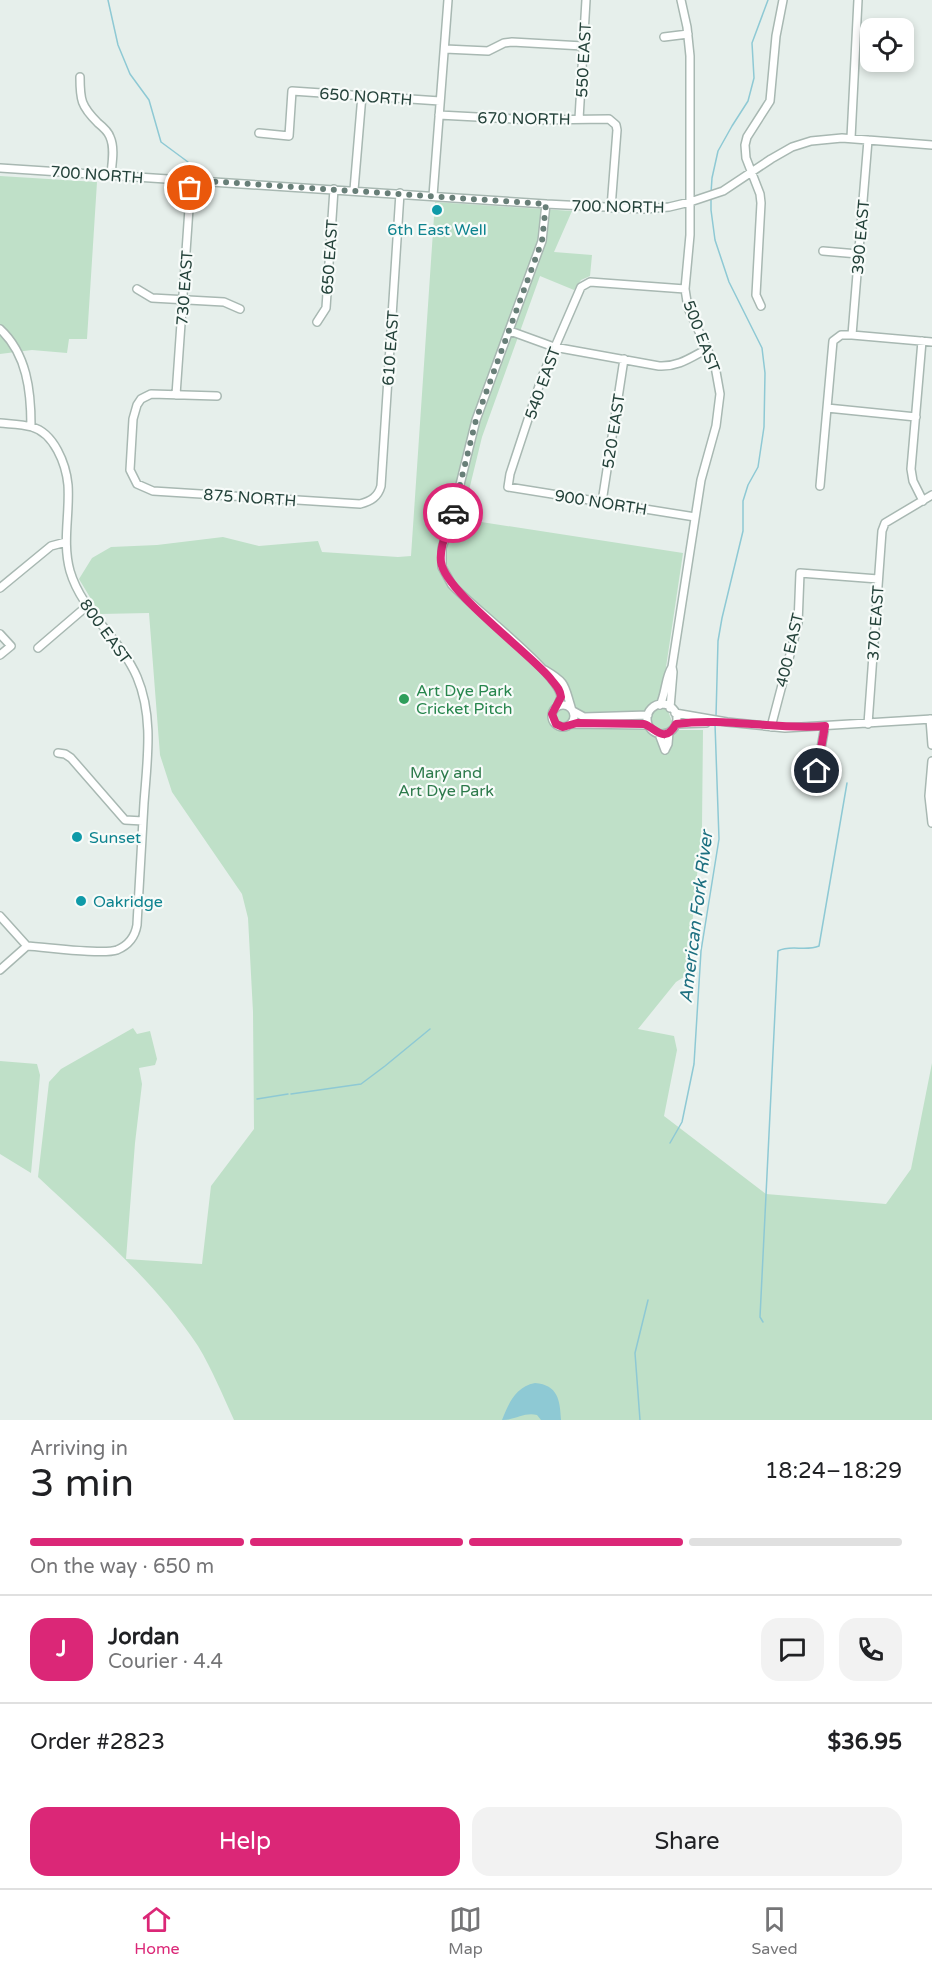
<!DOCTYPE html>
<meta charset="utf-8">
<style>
:root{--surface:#fff;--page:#f2f2f2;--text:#202124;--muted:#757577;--line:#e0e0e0;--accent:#db2777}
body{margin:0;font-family:"Varela Round",sans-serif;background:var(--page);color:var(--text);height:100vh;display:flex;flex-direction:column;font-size:22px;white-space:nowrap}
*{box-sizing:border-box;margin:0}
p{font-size:20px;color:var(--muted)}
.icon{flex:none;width:33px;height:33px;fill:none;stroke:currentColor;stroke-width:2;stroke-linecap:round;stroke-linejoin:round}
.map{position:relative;height:1420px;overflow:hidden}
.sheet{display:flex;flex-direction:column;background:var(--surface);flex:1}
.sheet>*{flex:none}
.fabs{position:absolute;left:860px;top:18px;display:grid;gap:12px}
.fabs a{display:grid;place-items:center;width:54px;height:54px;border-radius:12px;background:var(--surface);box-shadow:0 3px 9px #0003;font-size:30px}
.pin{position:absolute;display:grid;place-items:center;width:51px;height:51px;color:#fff;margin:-26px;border:3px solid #fff;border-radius:50%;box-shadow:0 2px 6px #0007}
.courier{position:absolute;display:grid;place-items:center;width:60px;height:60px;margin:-30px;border:4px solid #db2777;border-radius:50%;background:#fff;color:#222;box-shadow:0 2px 8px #0007}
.head em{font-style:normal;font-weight:600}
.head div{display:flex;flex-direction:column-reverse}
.head{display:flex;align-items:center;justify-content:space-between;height:102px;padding:0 30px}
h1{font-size:39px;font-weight:600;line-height:45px}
.bar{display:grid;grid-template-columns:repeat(4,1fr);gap:9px 6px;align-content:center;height:72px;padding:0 30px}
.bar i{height:8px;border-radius:4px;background:var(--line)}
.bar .current{background:var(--accent)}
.bar p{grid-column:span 4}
.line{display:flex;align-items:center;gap:15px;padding:0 30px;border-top:2px solid var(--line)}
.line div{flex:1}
.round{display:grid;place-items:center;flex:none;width:63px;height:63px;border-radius:18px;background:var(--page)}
.primary-button{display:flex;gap:12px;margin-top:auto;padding:12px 30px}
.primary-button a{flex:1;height:69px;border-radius:18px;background:var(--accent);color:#fff;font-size:24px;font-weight:600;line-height:69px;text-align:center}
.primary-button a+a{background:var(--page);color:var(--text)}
.tab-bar{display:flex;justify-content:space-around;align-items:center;height:84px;border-top:2px solid var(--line);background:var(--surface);font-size:16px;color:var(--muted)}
.tab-bar a{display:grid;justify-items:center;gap:3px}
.tab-bar .current{color:var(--accent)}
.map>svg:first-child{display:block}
.green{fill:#bfe0c8}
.water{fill:#8ec9d4}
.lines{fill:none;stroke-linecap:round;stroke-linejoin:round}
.stream{stroke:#8ec9d4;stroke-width:1.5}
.minor-casing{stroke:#a8b8b2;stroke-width:10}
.minor{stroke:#fff;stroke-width:7}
.done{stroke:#687f78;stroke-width:6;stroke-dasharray:0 10.8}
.route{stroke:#db2777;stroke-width:8}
.culture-dot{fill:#0f9aa8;stroke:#f7fbf9;stroke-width:2}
.leisure-dot{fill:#2e9e5b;stroke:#f7fbf9;stroke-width:2}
.labels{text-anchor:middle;stroke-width:4.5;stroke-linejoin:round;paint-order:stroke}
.street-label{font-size:16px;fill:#24423a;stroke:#f7fbf9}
.culture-label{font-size:16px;fill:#0d838f;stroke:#f7fbf9;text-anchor:start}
.leisure-label{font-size:16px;fill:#27864d;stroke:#f7fbf9;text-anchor:start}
.park-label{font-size:16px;fill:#2d7a4b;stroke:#f7fbf9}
.water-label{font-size:18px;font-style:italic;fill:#1c6f80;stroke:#f7fbf9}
</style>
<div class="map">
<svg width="932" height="1420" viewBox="0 0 932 1420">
<rect width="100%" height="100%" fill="#e6efeb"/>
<path class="green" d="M0,176l97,6 -10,157h-18l-2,14 -35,-3 -32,4z
M435,202l137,9 -18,41 38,3 -2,21 -9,4 -7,10 -34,-14 -58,161 -20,82 221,34 -21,141 13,36h28l-1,96 -15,149 -11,7 -38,47 36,7 3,14 -13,66 102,78 120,10 25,-35 21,-106v357h-698c-11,-24 -22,-51 -36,-74 -43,-65 -104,-116 -160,-169l11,-95 12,-13 72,-41 4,6 13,-3 7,28 -2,6 -16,3 3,16 -7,59 -9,116 76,5 9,-78 43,-57 -1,-117 -5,-94 -6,-24 -70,-102 -12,-37 -11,-142 -49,1 -21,-35 13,-21 19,-11 46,-2 66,-8 36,9 59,-5 4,11 76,5 13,-1z
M0,1061l37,3 3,11 -9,98 -31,-19z"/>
<path class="water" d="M535,1383c23,2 25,17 26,37h-20l-4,-5c-13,-3 -21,5 -35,5 7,-17 13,-33 33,-37z"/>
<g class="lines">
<path class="stream" d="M108,0l10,45 12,29 19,26 12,42 27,20
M711,193l1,-15 6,-27 14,-25 16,-25 6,-23 -2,-35 16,-43
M711,198v12l4,30 14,42 33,66 3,25 -1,54 -6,40 -10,18 -5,16v30l-21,87 -4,23 -2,75
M291,1094l70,-10 24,-18 45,-37
M257,1099l31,-5
M670,1143l12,-21 12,-58 7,-113 18,-112 -4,-115
M763,1322l-3,-5 18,-366c13,-7 27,1 41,-5l28,-163
M640,1420l-5,-67 13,-53"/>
<g class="minor-casing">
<path id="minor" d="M664,37l24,-3
M445,49l43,2 16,-8 8,-1 71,4
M80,77c0,23 1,29 18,46 5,4 10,8 12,14 5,11 2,26 1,37
M439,115l95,5 75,-1 7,6 1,5 -6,78
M579,119l7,-119
M259,133l30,3 3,-45 148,10
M851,138l7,-138
M0,168l546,36 99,5 24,-2 21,-5 33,-11 48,-32 21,-12 19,-6 31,-3 90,7
M354,190l8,-95
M433,196l15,-196
M546,204l-4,37 -66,179 -25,101 -9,27v19l10,18c20,22 108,89 109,112l-4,10
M823,251l35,3
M137,289l15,9 72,4 16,7
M685,289l-95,-7 -9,5 -39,90 -32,97 -2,13 187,30
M761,306l-5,-11 5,-92 -1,-9 -14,-36 -1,-13 2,-8 23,-36 6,-65 7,-36
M317,322l9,-14 8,-119
M0,329c27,25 31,62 31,97
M510,331l44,16 105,19c19,1 31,-8 48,-17
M852,335l16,-195
M922,341l-11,128 2,12 10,20
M176,395l15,-215
M217,396l-66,-2 -10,5 -4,6 -4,14 -3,51 7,14 16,7 207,13c11,-3 18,-7 21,-18l19,-293
M827,408l89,9
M0,423c10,1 22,1 32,4 22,6 34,37 36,58 2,29 -6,57 2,86 12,41 50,67 67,106 17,40 10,84 7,126 -2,40 -5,81 -7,122 -2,12 -8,20 -20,25 -15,5 -71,-3 -90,-4l-27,24
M820,486l13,-145 8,-6h11l80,7
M602,502l22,-143
M0,588l51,-42 15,-4
M0,634l11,12 -11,9
M38,648l49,-42
M545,670c22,13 19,15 26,37
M647 719a15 15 0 1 1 30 0a15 15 0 1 1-30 0Z
M552 716a11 11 0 1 1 22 0a11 11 0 1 1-22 0Z
M660,705c6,-12 5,-27 12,-38l29,-187 15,-54 4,-32 -5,-28 -27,-58 -3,-19 5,-54v-179l-3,-29 -6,-27
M670,708l3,-36 -1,-5
M573,711l11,6 64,-2
M675,713l52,9 58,6 147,-9
M930,719l2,26
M571,724l77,1
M676,724l30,-1
M868,724l14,-193 3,-8 47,-28
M771,727l27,-103 2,-51 78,6
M659,734l6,16
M665,750l3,-6 1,-12
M58,753l7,1 6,4 54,62 18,1
M932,761l-3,35 3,27
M817,771l8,-45
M0,916l27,30"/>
</g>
<use href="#minor" class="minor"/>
</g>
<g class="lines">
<path class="done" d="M190,188l1,-8 355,24 -4,37 -66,179 -23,93"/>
<path class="route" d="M453,513c-4,16 -14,32 -12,49 4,29 86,89 109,116 5,7 10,10 11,19l-9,17 4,10 7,3 14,-4 67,1c12,4 20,21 32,0 49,-7 99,6 149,2l-8,45"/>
</g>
<g class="culture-dot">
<circle cx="437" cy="210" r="6"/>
<circle cx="77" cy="837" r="6"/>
<circle cx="81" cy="901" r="6"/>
</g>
<circle class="leisure-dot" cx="404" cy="699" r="6"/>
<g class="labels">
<g class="street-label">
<text transform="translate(583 60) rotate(-87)" y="6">550 EAST</text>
<text transform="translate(366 96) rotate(4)" y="6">650 NORTH</text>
<text transform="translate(524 118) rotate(1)" y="6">670 NORTH</text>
<text transform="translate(97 174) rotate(4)" y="6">700 NORTH</text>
<text transform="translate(618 206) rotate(1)" y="6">700 NORTH</text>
<text transform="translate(860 237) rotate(-85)" y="6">390 EAST</text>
<text transform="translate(329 257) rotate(-86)" y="6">650 EAST</text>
<text transform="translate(184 288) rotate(-86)" y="6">730 EAST</text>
<text transform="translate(702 336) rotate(69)" y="6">500 EAST</text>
<text transform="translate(390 348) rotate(-86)" y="6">610 EAST</text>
<text transform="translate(542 383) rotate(-70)" y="6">540 EAST</text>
<text transform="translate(613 431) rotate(-81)" y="6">520 EAST</text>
<text transform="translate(250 497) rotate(4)" y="6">875 NORTH</text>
<text transform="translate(601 502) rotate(9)" y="6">900 NORTH</text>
<text transform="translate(875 623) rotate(-86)" y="6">370 EAST</text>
<text transform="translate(106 631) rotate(54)" y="6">800 EAST</text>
<text transform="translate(789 650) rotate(-77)" y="6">400 EAST</text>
</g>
<g class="culture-label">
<text x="437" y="235" text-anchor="middle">6th East Well</text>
<text x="89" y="843">Sunset</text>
<text x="93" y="907">Oakridge</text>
</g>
<g class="leisure-label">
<text x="416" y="696">Art Dye Park<tspan x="416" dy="18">Cricket Pitch</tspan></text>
</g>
<g class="park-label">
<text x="446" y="778">Mary and<tspan x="446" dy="18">Art Dye Park</tspan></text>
</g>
<g class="water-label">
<text transform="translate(696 917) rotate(-83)" y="6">American Fork River</text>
</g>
</g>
</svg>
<div class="fabs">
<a><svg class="icon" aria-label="locate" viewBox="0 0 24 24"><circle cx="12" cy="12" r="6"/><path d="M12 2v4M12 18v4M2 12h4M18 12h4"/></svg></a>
</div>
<div class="pin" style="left:190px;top:188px;background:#ea580c"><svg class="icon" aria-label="bag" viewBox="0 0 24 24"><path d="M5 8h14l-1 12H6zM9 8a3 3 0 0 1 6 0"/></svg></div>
<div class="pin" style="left:817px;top:771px;background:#1f2937"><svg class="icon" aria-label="home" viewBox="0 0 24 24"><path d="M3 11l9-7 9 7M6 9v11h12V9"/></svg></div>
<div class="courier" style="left:453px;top:513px"><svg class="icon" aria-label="car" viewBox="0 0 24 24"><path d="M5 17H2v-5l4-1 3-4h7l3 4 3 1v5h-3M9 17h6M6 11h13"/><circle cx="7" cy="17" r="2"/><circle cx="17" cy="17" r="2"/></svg></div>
</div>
<section class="sheet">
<div class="head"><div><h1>3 min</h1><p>Arriving in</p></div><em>18:24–18:29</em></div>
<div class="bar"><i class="current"></i><i class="current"></i><i class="current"></i><i></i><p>On the way · 650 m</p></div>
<div class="line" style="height:108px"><b class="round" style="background:var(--accent);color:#fff">J</b><div><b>Jordan</b><p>Courier · 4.4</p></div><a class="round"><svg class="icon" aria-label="chat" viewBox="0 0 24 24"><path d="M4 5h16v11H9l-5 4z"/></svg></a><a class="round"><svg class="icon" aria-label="phone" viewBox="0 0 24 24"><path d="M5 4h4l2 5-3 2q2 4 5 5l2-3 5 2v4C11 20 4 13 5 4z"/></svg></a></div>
<div class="line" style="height:78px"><div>Order #2823</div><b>$36.95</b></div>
<div class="primary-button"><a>Help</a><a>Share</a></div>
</section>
<nav class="tab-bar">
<a class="current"><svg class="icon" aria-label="home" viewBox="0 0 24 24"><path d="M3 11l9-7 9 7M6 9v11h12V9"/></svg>Home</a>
<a><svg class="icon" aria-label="map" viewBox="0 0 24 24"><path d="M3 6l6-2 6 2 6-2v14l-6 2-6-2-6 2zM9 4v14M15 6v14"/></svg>Map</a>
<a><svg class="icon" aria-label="saved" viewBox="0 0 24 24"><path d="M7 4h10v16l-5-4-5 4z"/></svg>Saved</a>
</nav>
